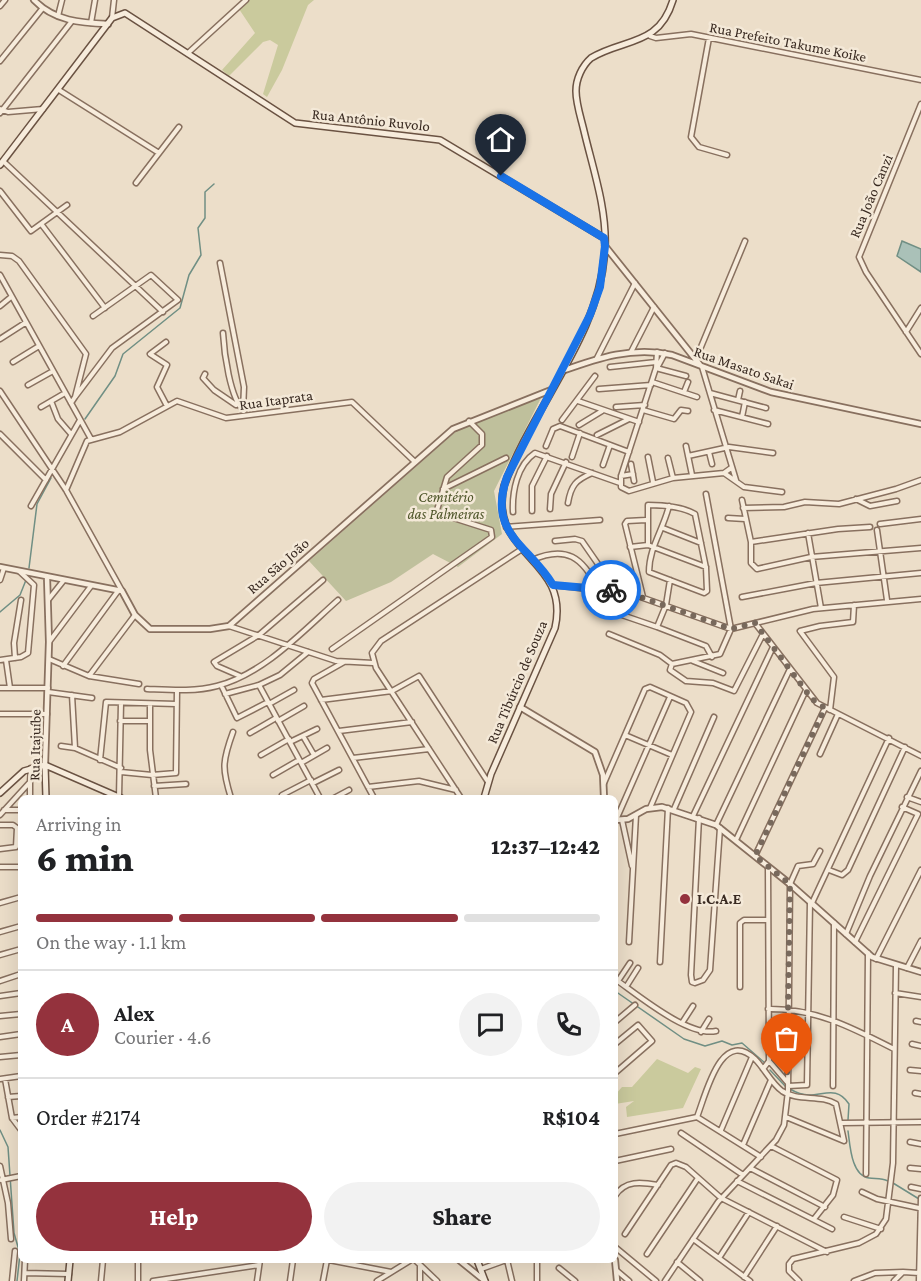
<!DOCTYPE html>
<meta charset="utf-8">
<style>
:root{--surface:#fff;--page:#f2f2f2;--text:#202124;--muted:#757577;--line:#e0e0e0;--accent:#94323d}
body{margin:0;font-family:"Crimson Pro",serif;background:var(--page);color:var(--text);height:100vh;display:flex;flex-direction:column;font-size:22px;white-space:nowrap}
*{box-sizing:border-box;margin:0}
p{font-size:20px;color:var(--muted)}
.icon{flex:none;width:33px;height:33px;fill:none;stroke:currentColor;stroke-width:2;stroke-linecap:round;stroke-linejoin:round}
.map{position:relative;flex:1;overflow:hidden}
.panel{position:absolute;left:18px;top:795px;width:600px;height:468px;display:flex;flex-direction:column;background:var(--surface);border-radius:9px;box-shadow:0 6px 24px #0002}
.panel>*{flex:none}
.pin{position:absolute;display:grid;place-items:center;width:51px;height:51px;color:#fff;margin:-62px -26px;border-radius:50% 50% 50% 0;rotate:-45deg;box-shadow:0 0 6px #0007}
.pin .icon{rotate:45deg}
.courier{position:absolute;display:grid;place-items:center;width:60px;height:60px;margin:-30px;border:4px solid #1a73e8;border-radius:50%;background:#fff;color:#222;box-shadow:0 2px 8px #0007}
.head em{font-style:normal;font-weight:800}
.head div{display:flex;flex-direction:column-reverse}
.head{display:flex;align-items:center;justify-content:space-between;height:102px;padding:0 18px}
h1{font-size:39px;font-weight:800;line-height:45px}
.bar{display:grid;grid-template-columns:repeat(4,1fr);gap:9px 6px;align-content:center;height:72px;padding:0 18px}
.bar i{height:8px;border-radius:4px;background:var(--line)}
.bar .on{background:var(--accent)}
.bar p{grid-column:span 4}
.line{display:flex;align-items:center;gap:15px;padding:0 18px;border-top:2px solid var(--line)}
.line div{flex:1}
.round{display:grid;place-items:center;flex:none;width:63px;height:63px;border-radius:32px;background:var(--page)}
.action{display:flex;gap:12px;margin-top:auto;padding:12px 18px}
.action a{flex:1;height:69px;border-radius:36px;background:var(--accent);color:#fff;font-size:24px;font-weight:800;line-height:69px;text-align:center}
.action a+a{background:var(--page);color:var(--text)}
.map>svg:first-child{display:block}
.green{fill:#caca9d}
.cemetery{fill:#bfc09c}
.water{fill:#aac1b8;stroke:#708f84;stroke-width:1.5}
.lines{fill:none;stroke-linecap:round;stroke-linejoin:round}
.stream{stroke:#708f84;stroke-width:1.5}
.minor-casing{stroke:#88705f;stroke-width:7}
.tertiary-casing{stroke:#88705f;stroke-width:8}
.secondary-casing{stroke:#6a5242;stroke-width:8}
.minor{stroke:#f7ecdc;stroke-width:4}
.tertiary{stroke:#f7ecdc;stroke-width:4.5}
.secondary{stroke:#f7ecdc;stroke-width:5}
.done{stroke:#78695c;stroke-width:6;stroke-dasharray:0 10.8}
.route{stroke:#1a73e8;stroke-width:8}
.poi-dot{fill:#94323d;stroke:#f4e9d8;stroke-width:2}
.labels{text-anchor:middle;stroke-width:5;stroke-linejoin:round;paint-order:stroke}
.street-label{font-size:15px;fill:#392a21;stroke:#f4e9d8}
.park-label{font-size:15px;font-style:italic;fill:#4e5529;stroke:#f4e9d8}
.poi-label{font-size:15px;font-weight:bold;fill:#392a21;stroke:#f4e9d8;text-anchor:start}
</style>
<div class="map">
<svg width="921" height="1281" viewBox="0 0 921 1281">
<rect width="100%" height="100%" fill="#ecdec9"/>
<path class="green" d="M249,0h65l-6,5 -26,65 -15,27 -4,-3 15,-49 -8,-5 -7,2 -34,34 -7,-6 33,-37 -16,-24z
M657,1059l31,14 7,-6 6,2 -18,39 -56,9 -1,-10 8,-6 -19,3v-9l7,-8h10z"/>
<path class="cemetery" d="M541,398l-47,93 8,43 -44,33 -25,-13 -42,28 -45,19 -37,-40 151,-133z"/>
<path class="water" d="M902,241l19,8v23l-24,-16z"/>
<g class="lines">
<path class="stream" d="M85,419l30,-43 8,-22 57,-46 9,-33 12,-20 -3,-27 7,-10v-26l9,-8
M29,568l8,-64 14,-26
M0,612l20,-17 6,-15
M615,991l69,48 21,7 17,-5 10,4 10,-2 23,20
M770,1070l16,17
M790,1089c5,3 12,6 19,6 16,0 28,-9 40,9l-1,16
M0,1130l8,17 6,86 6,21 -3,27
M848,1131c2,13 3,45 21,47 7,1 12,0 19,3
M893,1183l26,16"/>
<g class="minor-casing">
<path id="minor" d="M0,6l5,-6
M58,16l4,-16
M112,18l2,-18
M91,23l4,-23
M650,36l6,2 35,-4 230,46
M709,38l-18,99 8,10 28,8
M188,53l58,-53
M0,61l42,-52
M59,90l100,63
M921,104l-62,153 7,15 55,82
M0,109l8,3 35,-3
M0,113l72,-92
M3,161l160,151
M136,183l43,-56
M0,191l31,40 36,-26
M42,225l63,83
M0,255l12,1 7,5 67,93 -11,43 -4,6
M220,263l24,124 -1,24
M0,275l91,164
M0,306l11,-9
M906,332l15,-24
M223,333c1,19 7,66 21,78
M0,339l25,-16
M166,342l-16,12 17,11 -10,22 10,19
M631,352l23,-45
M657,352l-1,16 -35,108v11l8,4 44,-13 51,-5 7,-5
M597,358l38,-75
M696,359l49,-118
M13,362l26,-16
M610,367l46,-5
M702,367l34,113
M656,368l30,8
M657,368l8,-15
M205,374l-2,4 11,12 22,15
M652,382l45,15
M28,385l25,-14
M599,389l52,-4
M0,391l66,99 56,101
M684,392l4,-10
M710,393l56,15
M75,397l37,-49 66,-48 -27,-25 -58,41
M738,400l2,-9
M51,401l7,18 13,15
M578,401l61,21
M41,407l24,-14
M616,407l29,-2
M643,410l31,9 7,-9 7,1
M714,410l54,14
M742,417l3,-15
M562,420l33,-44
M579,425l23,-14
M0,434l46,46
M597,435l32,-16
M546,446l7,-17 7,-3 69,26
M686,446l6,29
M709,452l3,12
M688,456l41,-9 44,6
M572,457l8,-24
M648,457l5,25
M668,458l5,20
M631,464l3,17
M603,465l7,-20
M724,473l20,14 38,5
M621,476l12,-2
M443,489l63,-31
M66,490l21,-49 33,-9 57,-31 49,17 126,-16 63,60
M706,494l25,135 -11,25 -48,10 -2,6 16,11 27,2 21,8 29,-57
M856,499l14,7 27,-5
M742,500l9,42v21l6,6 54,-12 110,-9
M568,503c3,-18 8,-23 24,-30
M31,506l49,-86
M743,508l41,-1 21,-5 34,2 57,-15 25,-9
M550,509l1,-15 15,-32
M532,511v-25l15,-30
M513,512c-1,-20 4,-47 22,-59l85,30
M728,518l17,1
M880,524l41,-5
M506,527l94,-7
M663,528l38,15
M877,530l10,70
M808,533l13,75
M555,541l20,-2 7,2 34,49
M751,542l87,-13 32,-2
M648,545v-40c16,0 33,1 47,9l11,54 1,23 -3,2 -55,-21c0,-24 14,-42 20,-66
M630,547l18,-2 58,22
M532,560c34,-15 51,-3 66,29
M0,580l4,-12
M670,580l-4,25 -9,22 49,19 6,11
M553,585l79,9 99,35 82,-20 108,-10
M643,597l-18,-73 2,-3 19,-1
M742,597l74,-14 105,-10
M48,600l16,-20
M619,614l38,13
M755,623l62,80 104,53
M229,626l107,35 37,2
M609,634l51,21 12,9
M49,642l42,-56
M332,649l160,-112 -1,-7 -50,-16 -4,-4 10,-33 35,-32v-11l-13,-13
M308,652l-28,23 -21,10 61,113
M15,658l-1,-15 7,-43
M49,659l40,17 50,8
M0,660l21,-3 7,-4 6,-68 -15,-14
M6,660l4,28
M693,661l30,12
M344,662l-30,17 -2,4 62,115
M63,666l55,-75
M89,676l46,-61
M240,676l-23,-10 -3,-4 45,-27 64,-55
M221,685l16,33 31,-16
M0,688h48
M147,689c23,1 48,3 70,-3 47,-12 86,-55 121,-86
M48,692l44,6
M225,694l34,-9
M72,695l3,53
M321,700l71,-9 27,-15 69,106
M150,704v46l6,48
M269,704l25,-14
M830,710l4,-33 -34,-46 20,-5 33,-4 1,-17
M0,714h47
M120,721h29
M278,721l26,-15
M339,731l73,-9
M250,733l26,-15
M625,735l47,20
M303,736l11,19
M290,742l27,-13
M61,746l14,2 46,20
M820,754l18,-40
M261,755l28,-16
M353,758l76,-9
M100,760l6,-58 70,2
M301,763l26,-15
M121,772l31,3 24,-2 1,-83
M273,775l26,-15
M313,783l26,-13
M604,783l41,-94 5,-2 36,16 5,9 -41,96
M154,786l32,-2
M368,787l51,-6 37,9
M282,795l29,-15
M119,797l2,-94
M907,797l14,5
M30,798v-15
M231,798c-9,-29 -9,-36 2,-66
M334,798l15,-8
M461,798l-85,-130 -4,-15 9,-12 141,-92
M674,809l40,-92
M4,810h17
M0,815l30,-33 1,-14
M693,816l80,-169
M699,818l-8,157 1,7 3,1 8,-3 7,-10 10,-142
M616,820l54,-123
M622,820l10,46
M0,825h13l4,3 -1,19 -16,2
M716,825l74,-156
M736,840l70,-150
M755,856l70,-148
M0,867h21
M829,870l13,5 6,-5 57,-123
M0,903l21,-6
M812,903l77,-165
M0,932l21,-6
M846,934l24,-58 51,-105
M629,942l7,-127
M855,942l63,-128 -16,-7
M0,955l21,-6
M876,959l45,-89
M660,962l8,-154
M907,968l14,-27
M615,979c23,16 73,58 101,52
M0,981l21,-7
M618,981l12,-18
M626,987l12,-19
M740,987v-64l4,-3h24
M895,993l26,4
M0,996l21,-3
M768,1009c47,-1 85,19 126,40
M0,1016l21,-2
M916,1021l5,1
M615,1022l20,-17
M682,1023l11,-17
M701,1032l8,-13
M0,1037l21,-3
M615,1044l23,-19 14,16 -37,32
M912,1044l9,2
M0,1057l21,-2
M769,1061l18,21
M763,1069l6,-8 -1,-194
M910,1070l11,1
M0,1079l21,-3
M5,1079l7,39 9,12
M788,1086l19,-1 3,-183
M833,1086l1,-163
M915,1093l6,1
M8,1097l13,-1
M697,1117c9,-23 24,-90 58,-58 10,10 16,24 27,32 16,11 39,3 54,13l8,37 -58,-24
M12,1118l9,-1
M842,1123l79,-1
M721,1130l31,-73
M681,1133l62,42
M615,1134l82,-17 64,40
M910,1142l11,2
M743,1145l28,-65
M771,1146l66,34 -4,15 -19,24
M615,1161l56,-12
M0,1166l8,37 3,36
M750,1168l75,39
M910,1168l11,1
M866,1174l2,-221
M1,1180l20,-4
M737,1181l95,48
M911,1187l10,2
M862,1192l15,7 42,9
M615,1196c10,-16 26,-14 43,-11
M844,1217l37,12
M625,1234l46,-69 5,-2 10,4 35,31 106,54
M693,1239l57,42
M615,1247l41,34
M647,1254l51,-76
M719,1258l30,-46
M329,1260l62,12
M415,1260l22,21
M507,1260l5,21
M537,1260v21
M677,1262l23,19
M420,1265v16
M559,1268l16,13
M481,1269l25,-9
M616,1270l13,11
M25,1273l44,1
M744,1277l33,-51
M12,1281l3,-30
M24,1281l1,-21
M101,1281l2,-21
M138,1281v-21
M153,1281l106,-16
M257,1281l3,-21
M290,1281l3,-21
M323,1281l4,-21
M377,1281l34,-21
M665,1281l53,-79 58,-62 8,-15 4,-34 2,-207 8,-18 15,-2 7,-13
M799,1281l-10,-10v-7l4,-5 66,-16 17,-9 10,-15 7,-56 3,-197
M854,1281l21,-8 28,-1
M894,1281l9,-9 16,1
M919,1281l2,-83"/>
</g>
<g class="tertiary-casing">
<path id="tertiary" d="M34,0c20,21 47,23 74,24
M605,246l95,119
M562,371c36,-13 71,-25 110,-16l99,37 150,32
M0,567l122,24 13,24 15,14h60l19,-3 224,-197 98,-39
M520,707l75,45 8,23 1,23
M45,765l4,-123 -2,-65
M615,820l13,-1 18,-10 16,-2 54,18 74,59 82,73 49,15
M459,1260l26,21
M615,1260l2,21"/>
</g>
<g class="secondary-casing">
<path id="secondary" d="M0,165l112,-147 13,-5 170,110 145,17 164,98
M45,765l1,33
M0,793l24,-22 21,-6 76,33
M484,798l7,-24 64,-146c16,-70 -67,-72 -51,-142 29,-81 97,-150 101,-238 2,-39 -12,-79 -21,-117 -3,-13 -8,-27 -8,-40 0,-12 6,-25 15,-33 33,-20 68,-11 82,-58
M477,1260l8,21
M68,1281l2,-21"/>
</g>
<use href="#minor" class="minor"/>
<use href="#tertiary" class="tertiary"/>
<use href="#secondary" class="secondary"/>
</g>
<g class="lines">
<path class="done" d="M611,590l21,4 99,35 24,-6 57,76 13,9 -70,148 35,28 -3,191"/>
<path class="route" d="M501,176l103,62 1,8 -5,41 -10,28 -83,162c-20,57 21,67 46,108l58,5"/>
</g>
<circle class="poi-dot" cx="685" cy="899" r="6"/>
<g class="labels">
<g class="street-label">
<text transform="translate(788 42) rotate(11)" y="5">Rua Prefeito Takume Koike</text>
<text transform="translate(371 120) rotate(6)" y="5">Rua Antônio Ruvolo</text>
<text transform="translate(871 196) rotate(-67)" y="5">Rua João Canzi</text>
<text transform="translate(744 368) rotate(19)" y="5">Rua Masato Sakai</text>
<text transform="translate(276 400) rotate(-8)" y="5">Rua Itaprata</text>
<text transform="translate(278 566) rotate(-41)" y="5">Rua São João</text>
<text transform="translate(517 682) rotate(-67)" y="5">Rua Tibúrcio de Souza</text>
<text transform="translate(35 745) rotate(-89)" y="5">Rua Itajuíbe</text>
</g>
<g class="park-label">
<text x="446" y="502">Cemitério<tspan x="446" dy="17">das Palmeiras</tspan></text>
</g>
<g class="poi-label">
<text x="697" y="904">I.C.A.E</text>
</g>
</g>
</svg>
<div class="pin" style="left:787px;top:1075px;background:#ea580c"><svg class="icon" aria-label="bag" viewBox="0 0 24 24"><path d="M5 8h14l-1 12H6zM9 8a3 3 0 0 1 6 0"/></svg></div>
<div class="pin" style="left:501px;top:176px;background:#1f2937"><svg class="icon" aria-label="home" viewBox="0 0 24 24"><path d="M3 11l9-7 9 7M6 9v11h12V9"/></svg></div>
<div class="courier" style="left:611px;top:590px"><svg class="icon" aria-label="bike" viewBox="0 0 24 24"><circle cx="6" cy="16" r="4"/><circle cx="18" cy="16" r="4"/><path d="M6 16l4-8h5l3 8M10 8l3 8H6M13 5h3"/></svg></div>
<section class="panel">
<div class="head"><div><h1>6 min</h1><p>Arriving in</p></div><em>12:37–12:42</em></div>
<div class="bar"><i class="on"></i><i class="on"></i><i class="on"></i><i></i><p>On the way · 1.1 km</p></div>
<div class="line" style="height:108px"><b class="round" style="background:var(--accent);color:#fff">A</b><div><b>Alex</b><p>Courier · 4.6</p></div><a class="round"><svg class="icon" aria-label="chat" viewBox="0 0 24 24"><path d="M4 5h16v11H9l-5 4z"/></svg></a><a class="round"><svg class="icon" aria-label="phone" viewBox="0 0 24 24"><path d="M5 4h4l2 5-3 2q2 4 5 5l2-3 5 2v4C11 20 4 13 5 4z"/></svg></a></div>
<div class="line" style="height:78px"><div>Order #2174</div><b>R$104</b></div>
<div class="action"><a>Help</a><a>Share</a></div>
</section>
</div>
